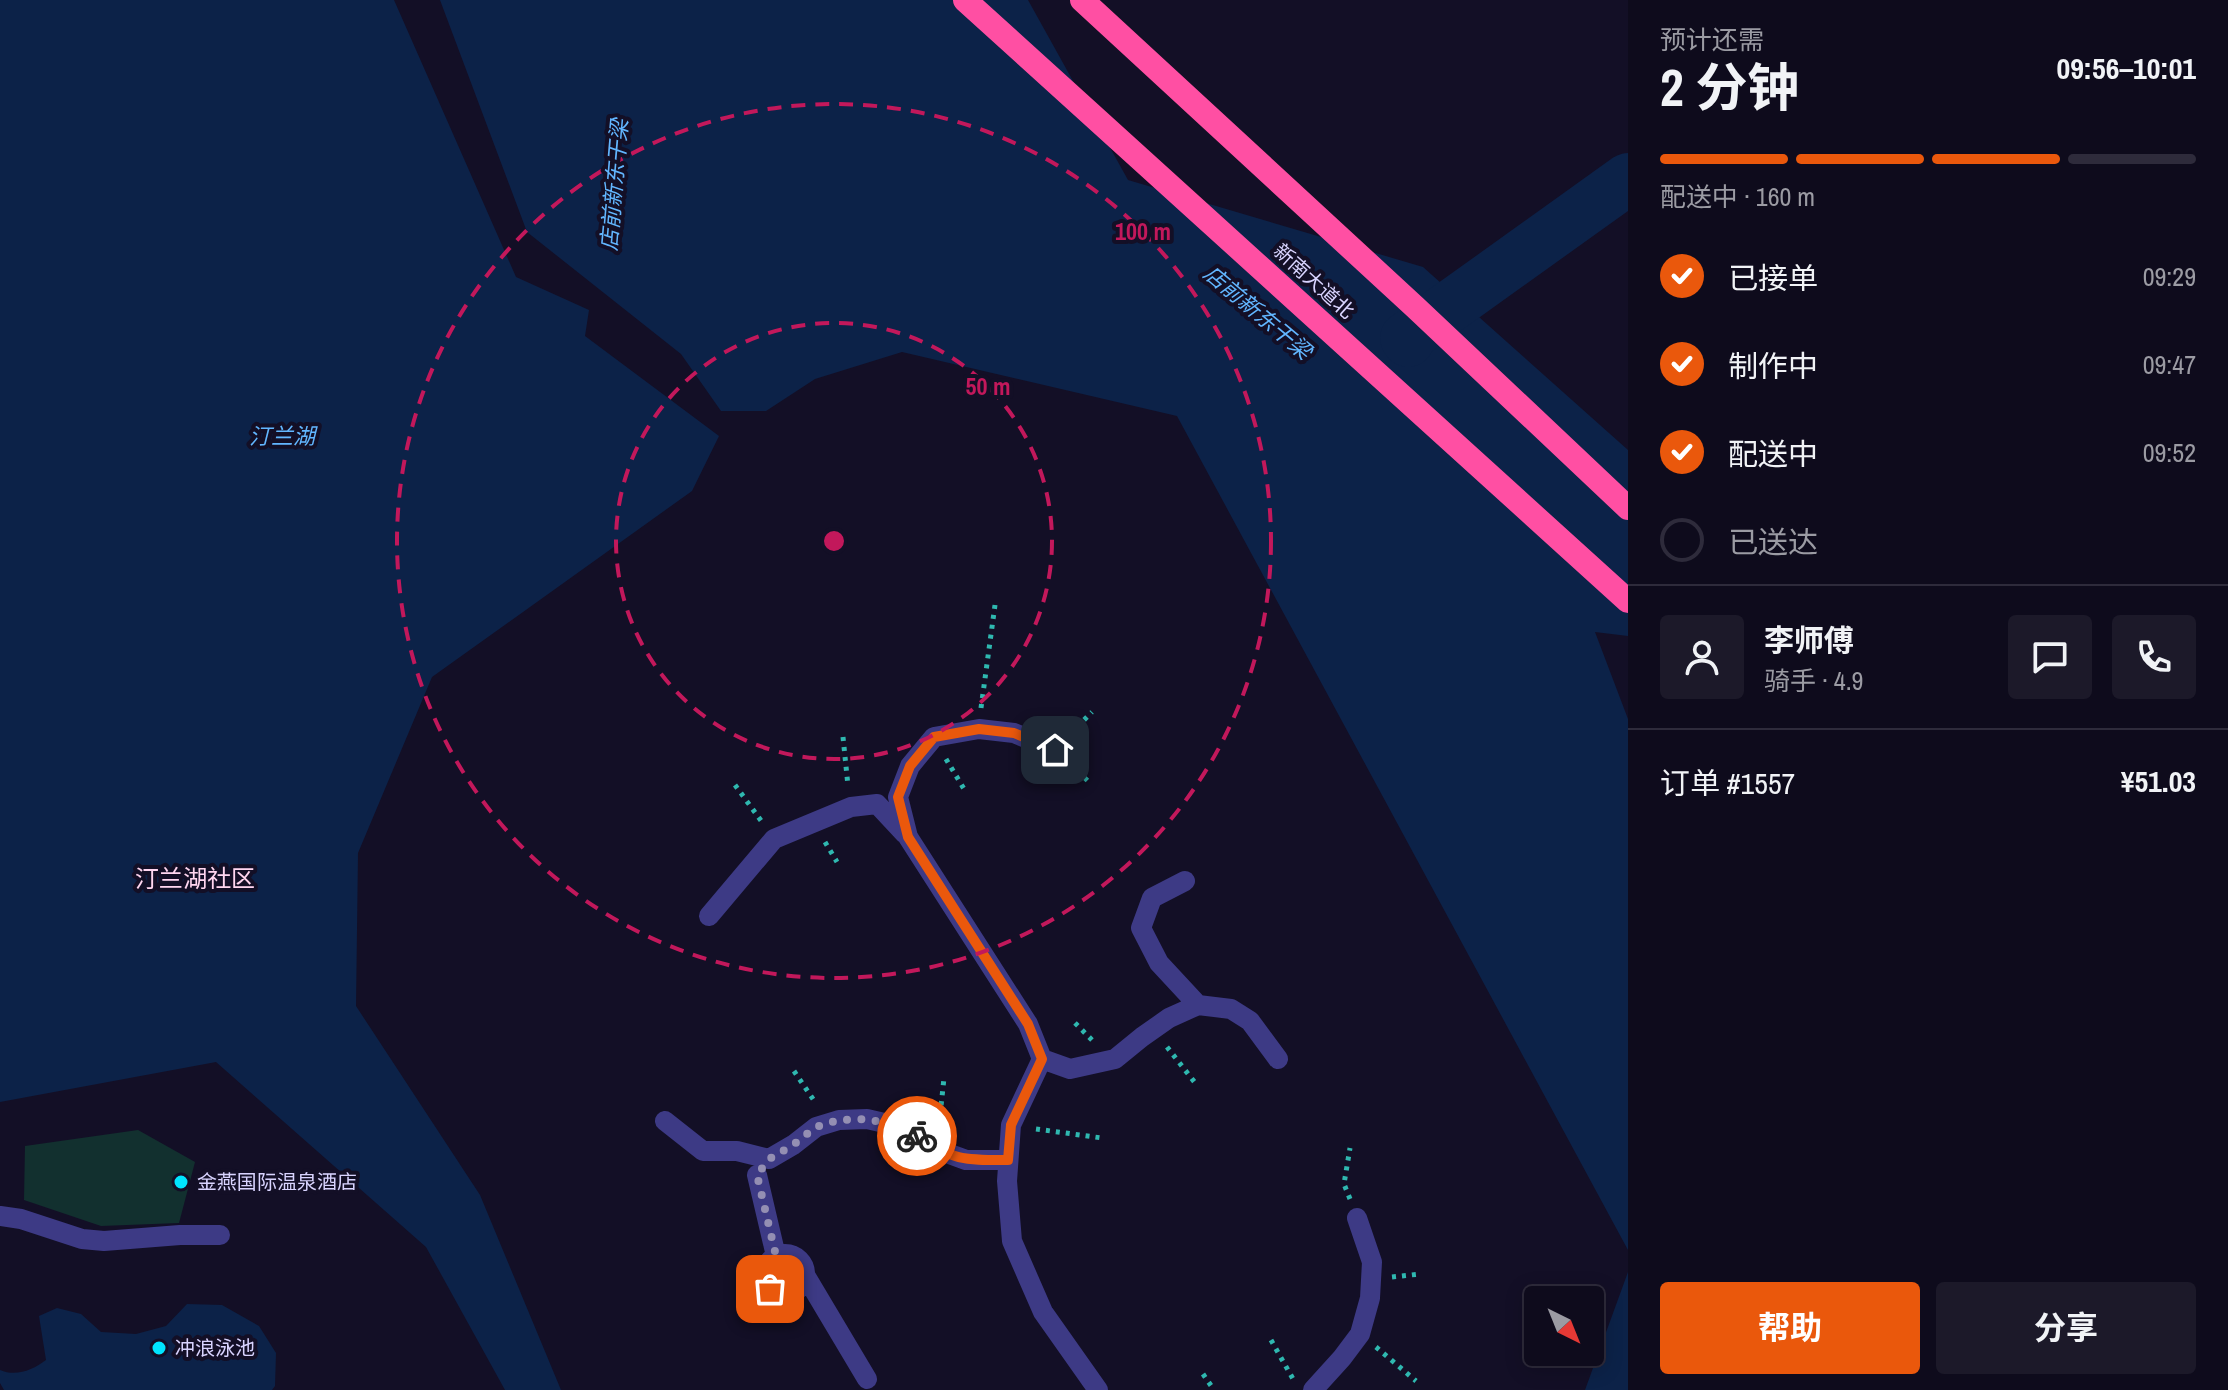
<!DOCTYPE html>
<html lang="zh">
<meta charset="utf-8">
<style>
:root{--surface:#0e0b1c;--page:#1c1929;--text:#f1f3f6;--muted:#9b9ba3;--line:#2e2b3b;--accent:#ea580c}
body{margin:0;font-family:"Archivo Narrow","Noto Sans SC",sans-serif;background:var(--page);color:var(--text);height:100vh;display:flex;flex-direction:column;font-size:30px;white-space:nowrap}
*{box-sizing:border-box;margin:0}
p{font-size:26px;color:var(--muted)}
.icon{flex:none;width:44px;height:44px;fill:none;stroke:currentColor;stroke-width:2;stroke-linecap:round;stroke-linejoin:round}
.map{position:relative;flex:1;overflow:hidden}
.panel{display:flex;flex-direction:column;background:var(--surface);width:600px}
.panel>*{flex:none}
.needle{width:52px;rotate:137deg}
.tools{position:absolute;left:1524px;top:1286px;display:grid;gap:16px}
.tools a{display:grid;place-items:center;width:80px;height:80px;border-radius:8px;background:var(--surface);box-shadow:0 4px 20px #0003,0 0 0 2px var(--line);font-size:40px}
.pin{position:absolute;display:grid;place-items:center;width:68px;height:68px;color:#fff;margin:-34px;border-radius:16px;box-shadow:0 4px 12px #0006}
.courier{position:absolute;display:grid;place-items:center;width:80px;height:80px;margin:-40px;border:6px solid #ea580c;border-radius:50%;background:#fff;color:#222;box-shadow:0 2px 10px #0007}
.head em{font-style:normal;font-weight:700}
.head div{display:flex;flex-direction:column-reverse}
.head{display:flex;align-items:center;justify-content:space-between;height:136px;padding:0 32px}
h1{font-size:52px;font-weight:700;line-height:60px}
.bar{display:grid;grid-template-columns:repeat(4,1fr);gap:12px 8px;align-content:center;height:96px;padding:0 32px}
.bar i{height:10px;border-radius:6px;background:var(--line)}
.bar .current{background:var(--accent)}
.bar p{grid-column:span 4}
.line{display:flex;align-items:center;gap:20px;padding:0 32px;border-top:2px solid var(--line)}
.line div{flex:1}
.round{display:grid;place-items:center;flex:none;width:84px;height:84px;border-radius:8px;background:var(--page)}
ol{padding:0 32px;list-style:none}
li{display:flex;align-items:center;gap:24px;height:88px}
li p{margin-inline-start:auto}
li .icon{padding:8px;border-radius:50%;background:var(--accent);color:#fff;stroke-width:4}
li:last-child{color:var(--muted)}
li i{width:44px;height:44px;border:4px solid var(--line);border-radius:50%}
.action{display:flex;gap:16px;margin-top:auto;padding:16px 32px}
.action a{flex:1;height:92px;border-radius:8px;background:var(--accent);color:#fff;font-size:32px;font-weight:700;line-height:92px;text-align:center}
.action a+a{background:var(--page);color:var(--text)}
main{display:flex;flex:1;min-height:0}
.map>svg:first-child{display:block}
.green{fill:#12302f}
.water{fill:#0c2248}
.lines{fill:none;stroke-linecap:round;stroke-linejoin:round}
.river{stroke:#0c2248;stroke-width:52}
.path{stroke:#2fb8b0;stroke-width:5;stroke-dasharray:4 6;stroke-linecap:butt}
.minor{stroke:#3d3a85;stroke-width:20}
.highway{stroke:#ff4fa3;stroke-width:24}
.done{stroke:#948fb3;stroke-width:8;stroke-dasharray:0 14.4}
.route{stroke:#ea580c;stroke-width:10}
.ring{fill:none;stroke:#c2185b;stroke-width:4;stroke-dasharray:14 10}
.poi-dot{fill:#00e5ff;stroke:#130f26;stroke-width:3}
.labels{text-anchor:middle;stroke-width:8;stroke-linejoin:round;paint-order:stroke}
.street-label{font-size:20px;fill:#d9d4ff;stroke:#130f26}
.poi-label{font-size:20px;fill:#d9d4ff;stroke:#130f26;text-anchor:start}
.water-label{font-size:22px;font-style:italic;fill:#62b6ff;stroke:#130f26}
.quarter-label{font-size:24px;fill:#ffd6f0;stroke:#130f26}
.centre{fill:#c2185b;stroke:#130f26;stroke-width:4}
.ring-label{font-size:24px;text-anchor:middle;font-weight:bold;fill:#c2185b;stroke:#130f26;stroke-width:8;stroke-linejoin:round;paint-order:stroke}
</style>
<main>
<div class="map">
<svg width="1628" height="1390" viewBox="0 0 1628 1390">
<rect width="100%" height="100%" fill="#130f26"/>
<path class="green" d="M138,1130l57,32 -16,61 -78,3 -77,-26 1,-54z"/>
<path class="water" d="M0,0h394l122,277 73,33 -4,26 134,100 -27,55 -260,186 -74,176 -2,153 124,189 81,195h-56l-79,-143 -210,-185 -216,40z
M440,0h588l100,180 295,87 205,183v186l-33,-4 33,87v531l-451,-834 -275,-64 -87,27 -49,32h-45l-40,-57 -154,-122z
M1628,1272v118h-43z
M187,1304l35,1 37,21 17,27 -1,33 -3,4h-268l-4,-7v-13c16,7 33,0 46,-10l-7,-44 18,-8 24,6 20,18 35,2 30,-8z"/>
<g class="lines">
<path class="river" d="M1408,341l-2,-3 222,-159"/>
<path class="path" d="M981,708l14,-103
M1070,734l22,-22
M843,737l5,49
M946,759l18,30
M1070,764l21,20
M735,785l27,37
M825,842l12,20
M1075,1023l18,18
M1167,1047l29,37
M794,1071l21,31
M939,1125l5,-47
M1036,1129l66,9
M1350,1199l-6,-15 6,-36
M1392,1277l28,-3
M1271,1340l22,39
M1376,1347l40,34
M1203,1374l11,16"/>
<path class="minor" d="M1055,750l-41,-17 -35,-4 -45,8 -24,29 -12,31 10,40 120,187 14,35 -31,66 -4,56 5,60 31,71 55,78
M1185,881l-33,17 -11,30 18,35 39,42
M709,916l65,-77 77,-32 26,-3 28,30
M1042,1059l28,10 45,-10 27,-22 27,-19 29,-13 33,4 19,12 28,38
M665,1121l38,30h34l32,8 24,-14 23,-18 23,-7 28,-1 26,6 19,8 24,16 30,11h42
M757,1175l19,81
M0,1216l21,3 61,20 22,2 76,-6h40
M765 1274a20 20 0 1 1 40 0a20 20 0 1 1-40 0Z
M805,1275l62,104
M1313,1390l29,-32 18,-24 10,-36 2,-36 -15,-44"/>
<path class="highway" d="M965,0l663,601
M1082,0l333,307 213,201"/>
</g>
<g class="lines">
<path class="done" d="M770,1289c-8,-12 -7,-25 6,-33l-19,-81 12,-16 24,-14 23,-18 23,-7 28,-1 26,6 24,11"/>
<path class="route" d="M917,1136c36,25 49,24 91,24l3,-35 31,-66 -14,-35 -120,-187 -10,-40 12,-31 24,-29 45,-8 35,4 41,17"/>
</g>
<g class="ring">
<circle cx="834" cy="541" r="218"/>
<circle cx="834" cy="541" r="437"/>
</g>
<g class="poi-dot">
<circle cx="181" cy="1182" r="8"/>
<circle cx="159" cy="1348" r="8"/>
</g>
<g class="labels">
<g class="street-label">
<text transform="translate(1314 281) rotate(42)" y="7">新南大道北</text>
</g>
<g class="poi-label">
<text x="197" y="1189">金燕国际温泉酒店</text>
<text x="175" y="1355">冲浪泳池</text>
</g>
<g class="water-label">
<text transform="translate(614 185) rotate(-85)" y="8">店前新东干梁</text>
<text transform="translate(1258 312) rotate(40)" y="8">店前新东干梁</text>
<text x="282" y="444">汀兰湖</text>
</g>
<g class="quarter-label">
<text x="195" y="887">汀兰湖社区</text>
</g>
</g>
<circle cx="834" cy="541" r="12" class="centre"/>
<g class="ring-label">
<text x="1143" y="240">100 m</text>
<text x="988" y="395">50 m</text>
</g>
</svg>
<div class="tools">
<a><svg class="needle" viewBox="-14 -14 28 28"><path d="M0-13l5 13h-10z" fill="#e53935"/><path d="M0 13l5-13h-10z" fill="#9b9ba3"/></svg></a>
</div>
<div class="pin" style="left:770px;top:1289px;background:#ea580c"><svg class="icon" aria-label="bag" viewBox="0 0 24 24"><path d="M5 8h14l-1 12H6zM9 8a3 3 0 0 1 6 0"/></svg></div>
<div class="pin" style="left:1055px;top:750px;background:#1f2937"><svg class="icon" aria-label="home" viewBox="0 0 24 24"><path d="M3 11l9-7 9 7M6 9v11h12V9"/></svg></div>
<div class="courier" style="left:917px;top:1136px"><svg class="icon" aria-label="bike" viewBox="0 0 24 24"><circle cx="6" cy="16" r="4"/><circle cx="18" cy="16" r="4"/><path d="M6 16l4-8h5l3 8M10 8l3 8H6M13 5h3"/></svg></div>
</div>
<section class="panel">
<div class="head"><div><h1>2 分钟</h1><p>预计还需</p></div><em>09:56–10:01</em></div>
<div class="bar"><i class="current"></i><i class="current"></i><i class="current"></i><i></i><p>配送中 · 160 m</p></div>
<ol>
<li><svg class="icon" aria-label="check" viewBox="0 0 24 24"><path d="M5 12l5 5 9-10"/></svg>已接单<p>09:29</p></li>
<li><svg class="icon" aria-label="check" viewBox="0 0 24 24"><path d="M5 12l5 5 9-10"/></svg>制作中<p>09:47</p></li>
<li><svg class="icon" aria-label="check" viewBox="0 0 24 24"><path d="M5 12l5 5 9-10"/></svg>配送中<p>09:52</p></li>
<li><i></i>已送达</li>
</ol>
<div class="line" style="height:144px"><a class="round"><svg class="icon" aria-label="person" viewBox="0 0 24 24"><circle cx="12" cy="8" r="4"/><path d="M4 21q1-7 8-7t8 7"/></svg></a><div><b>李师傅</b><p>骑手 · 4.9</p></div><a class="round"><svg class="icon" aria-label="chat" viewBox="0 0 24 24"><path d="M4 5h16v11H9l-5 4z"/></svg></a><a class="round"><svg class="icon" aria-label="phone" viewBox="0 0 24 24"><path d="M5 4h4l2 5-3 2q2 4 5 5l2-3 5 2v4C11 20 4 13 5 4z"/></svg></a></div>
<div class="line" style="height:104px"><div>订单 #1557</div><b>¥51.03</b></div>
<div class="action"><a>帮助</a><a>分享</a></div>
</section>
</main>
